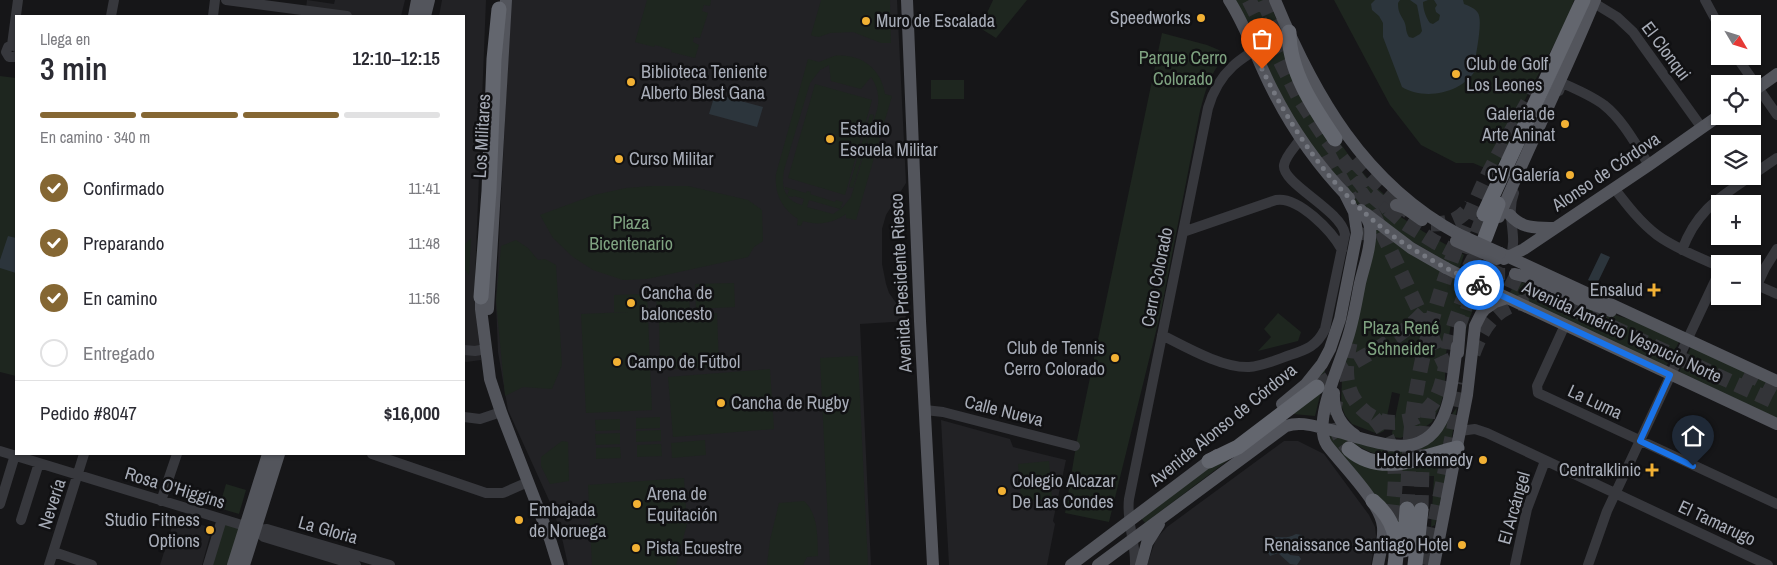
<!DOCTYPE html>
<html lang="es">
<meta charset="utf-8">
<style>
:root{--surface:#fff;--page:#f7f7f7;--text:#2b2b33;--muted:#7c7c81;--line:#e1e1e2;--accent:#856733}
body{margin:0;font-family:"Archivo Narrow",sans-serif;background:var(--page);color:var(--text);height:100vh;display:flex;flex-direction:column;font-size:19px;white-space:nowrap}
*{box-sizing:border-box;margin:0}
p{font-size:16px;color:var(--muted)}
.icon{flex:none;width:28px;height:28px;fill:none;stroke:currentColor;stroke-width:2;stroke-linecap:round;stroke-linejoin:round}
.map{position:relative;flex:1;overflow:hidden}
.side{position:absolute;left:15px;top:15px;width:450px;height:440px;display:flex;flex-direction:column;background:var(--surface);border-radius:0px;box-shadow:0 1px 4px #0004}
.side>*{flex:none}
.needle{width:32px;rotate:128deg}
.controls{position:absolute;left:1711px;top:15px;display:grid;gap:10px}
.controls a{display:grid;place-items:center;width:50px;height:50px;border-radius:0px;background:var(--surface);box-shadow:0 1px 4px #0004;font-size:25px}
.pin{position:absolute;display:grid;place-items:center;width:42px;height:42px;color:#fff;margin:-51px -21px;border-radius:50% 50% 50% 0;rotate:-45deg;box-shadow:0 0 5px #0007}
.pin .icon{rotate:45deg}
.courier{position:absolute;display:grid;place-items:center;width:50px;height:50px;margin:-25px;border:4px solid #1a73e8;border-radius:50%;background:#fff;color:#222;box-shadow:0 1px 6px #0007}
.head em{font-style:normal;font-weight:600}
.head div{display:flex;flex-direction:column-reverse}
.head{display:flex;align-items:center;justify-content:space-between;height:85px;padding:0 25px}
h1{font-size:32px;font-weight:600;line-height:38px}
.bar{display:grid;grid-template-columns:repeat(4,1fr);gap:8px 5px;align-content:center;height:60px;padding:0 25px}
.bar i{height:6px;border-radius:4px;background:var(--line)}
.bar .on{background:var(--accent)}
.bar p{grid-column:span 4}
.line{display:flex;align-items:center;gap:12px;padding:0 25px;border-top:1px solid var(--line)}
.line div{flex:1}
ol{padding:0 25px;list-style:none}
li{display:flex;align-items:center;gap:15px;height:55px}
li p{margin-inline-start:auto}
li .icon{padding:5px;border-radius:50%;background:var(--accent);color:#fff;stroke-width:4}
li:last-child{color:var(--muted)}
li i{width:28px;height:28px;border:2px solid var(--line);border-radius:50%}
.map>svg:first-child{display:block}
.built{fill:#222225}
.green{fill:#1e261f;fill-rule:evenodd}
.water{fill:#2c353c}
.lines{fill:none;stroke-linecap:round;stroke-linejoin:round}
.major-tunnel{stroke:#333438;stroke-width:12;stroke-dasharray:12 6;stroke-linecap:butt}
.highway-tunnel{stroke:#333438;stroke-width:15;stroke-dasharray:15 8;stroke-linecap:butt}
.minor{stroke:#37383d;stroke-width:10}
.major{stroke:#53555c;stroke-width:12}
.highway{stroke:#63666e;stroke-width:15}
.major-bridge{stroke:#53555c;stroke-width:12}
.done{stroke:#757880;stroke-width:5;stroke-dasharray:0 9}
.route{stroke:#1a73e8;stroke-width:6}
.poi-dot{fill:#f2b134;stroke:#111113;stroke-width:2}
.labels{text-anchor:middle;stroke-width:5;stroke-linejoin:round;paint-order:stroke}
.poi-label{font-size:18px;fill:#a8adb8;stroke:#111113;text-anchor:start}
.street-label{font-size:18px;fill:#a8adb8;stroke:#111113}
.park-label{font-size:18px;fill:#7fa381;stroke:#111113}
</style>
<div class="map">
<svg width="1777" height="565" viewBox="0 0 1777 565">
<rect width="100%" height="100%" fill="#161618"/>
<path class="built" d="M307,0l27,4 1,-4h70l-4,16h-96z
M442,0h44l-11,277 2,47 4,36 -15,2 -2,-1v-345h-25z
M511,0h386l9,183 -20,32 -4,14v35l4,20 3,9 20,28 -49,3 11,241h-303l-6,-27 -9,-29 -45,-99 -10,-58 -2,-51z
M941,420l69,19 3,8 53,13 -13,61 2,3 -8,41h-98z
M1284,441h14l26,13 45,61 6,12 1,9 -5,29h-224l9,-26 11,-12z
M175,517l37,11 -10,37h-42z"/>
<path class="green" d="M647,0h64l-1,6 -6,-1 -2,6 6,2 -8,25 -6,-1 -1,5 6,3 -4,13 -24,-6 1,-2 -17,-5 -1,2 -19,-5z
M821,0h69l1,43h-10l-28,-11 -23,1 -11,4 -6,-1 -2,-1z
M993,0h34l-31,38 -16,-10z
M1235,0h33l11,25 -1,5 -14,10 -8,-1z
M1334,0h240l-7,20 -47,89 5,3 -31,60 -21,-9h-17l-35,-18 -31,-40z
M1162,33l45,12 12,5 5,8c-14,15 -19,34 -24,53l-39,200 -52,211 -44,-9 12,-73z
M1282,43l18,52 11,21 18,28 8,-5c17,23 33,46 57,63l-4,8 34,22 40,23 -5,14 -85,-50 -19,-17 -63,-81 -30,-67z
M834,56c26,-3 47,12 51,38l7,2 -36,124 -10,-2v-4c-13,9 -28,12 -43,7l-2,5 -4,-1 1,-6c-16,-10 -24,-26 -22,-45l32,-115 11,3zM829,65l2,16 30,8 10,-12c7,10 9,21 6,33l-26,87 -8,10 -10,7 -26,-7 2,-7 31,9 3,-7 -7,-2 -1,2 -25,-8 1,-2 -4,-1 -1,2 -21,-6v2l4,1 -2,6 6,1 1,-1 10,3 -2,6c-18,-5 -21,-18 -18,-35l26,-87 10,-13z
M0,76l16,2v298l-16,-4z
M931,80h33v19h-33z
M815,84l57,16 -27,95 -57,-17z
M870,114l4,1 -21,73 -4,-1z
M652,186h36l60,14 14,10 1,31 -9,6 -6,10 -101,22 -24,1 -30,-10 -20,-13 -20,-19 -13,-23 54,-20 32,-7z
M1373,227l108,64 -14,33 -3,17 -1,-15 -12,-2 -6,36v29l-5,17 -8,16 -14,10 -18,6 -7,-1 -1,-4 8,-39 -8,-2 -8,39 -6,3 -26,-10 -7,-9 -4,-10 1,-26 27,-116z
M471,238l-2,37 -5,-7v-23z
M516,240l12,8 10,12 7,-1 11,6 6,100 -10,24 -29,-2 -18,9 -9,-95 5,-55z
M1517,280l39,17 76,23 48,20 -14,27 -157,-73z
M734,283l1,24 -39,2 -1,-25z
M647,294l5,116 -66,3 -5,-99 47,-2h-14v-17z
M689,295l1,16 -33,1 -1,-16z
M717,313l2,54 -59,2 -1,-54z
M1278,313l23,19 -3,9 -40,10 13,-14 -7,-8z
M1692,345l85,41v32l-98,-46z
M858,356l10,209h-38l-10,-207z
M1325,368v7l-10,41 -22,-2 21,-32z
M770,369l4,60 -101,8 -5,-60z
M1457,407l-6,35c-35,10 -64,25 -97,1l-7,8 11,9 93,-8 -16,73 -4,2 3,-51 -33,1v54l-68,-86 -5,-14 73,18 40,-19z
M660,417v11l-24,1v-11z
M620,419v11l-24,1 -1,-11z
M661,430v11l-25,1v-11z
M620,433v11l-24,1 -1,-11z
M705,440l1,15 -34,3 -1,-15z
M562,441l6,1 1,39 -19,3 -9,-18v-9z
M661,444l1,12 -25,1v-12z
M1247,446l-102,77 -5,-6 72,-55z
M620,447l1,11 -25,1v-11z
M1049,461l3,38 -31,3 -3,-38z
M684,478l3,46 -11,41h-84l-4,-80z
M226,484l20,6 -7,24 -20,-6z
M804,501c15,14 13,36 14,55l-11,1 -4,8h-36l3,-25 9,-37z
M225,524l14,4 -8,37h-20z"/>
<path class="water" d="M1375,0h25l-2,3c0,9 2,11 6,18 3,6 1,10 5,16l4,1 7,-4 2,-3 -5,-26 -7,-5h18l-5,2c0,7 3,16 7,21l3,1 6,-4 1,-5 -4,-3 -1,-4 2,-3 -3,-5h29l1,4c5,2 11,4 14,9 5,8 -2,39 -3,49l1,7c-13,24 -51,32 -74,18l-19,-50v-14l-4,-7 -7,-6 -1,-6z
M715,94l48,13 -6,20 -48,-13z
M8,236l8,2v35l-16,-5v-8z
M1601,253l9,4 -13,27 -9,-4z
M1296,534l6,1 3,4v5l-4,5 -13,-3 -2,5 4,4 9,1 2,3 -4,6 -7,-1 -12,-11 -8,3 -6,-10 3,-7c11,-5 16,2 29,-5z"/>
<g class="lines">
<path class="major-tunnel" d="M1362,240c4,-18 13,-37 34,-35
M1482,261l1,6 13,7h19
M1460,327l28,-83"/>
<path class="highway-tunnel" d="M1249,0l50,98 25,38 43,55 36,31 32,20 75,38 267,123
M1263,0l22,50
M1328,154l24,46
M1353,160l29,29 27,23
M1360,191l7,10 78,164
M1431,224c18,0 30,-4 40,-19
M1469,255l15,-41
M1350,343c-5,24 -7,46 11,65 22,24 62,17 76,-12 8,-17 10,-42 14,-60 6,-23 16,-46 24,-69
M1473,354c10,-28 24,-49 56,-53
M1745,372l32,17
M1317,387c13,-8 25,-18 39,-26 26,-15 51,-29 71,-52
M1336,400c-6,19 0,35 13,49
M1374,418c30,34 21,72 16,113
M1407,509c2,-40 2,-81 10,-121 11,-66 33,-131 61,-192 16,-37 38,-72 57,-107
M1421,510l1,-43 7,-62
M1426,565l37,-182"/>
<path class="minor" d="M226,0l121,16
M1705,0l15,28
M1594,3l23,14 16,15 69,96
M111,16l3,-16
M213,16l2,-16
M12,45l6,-45
M16,47l-4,-2 -4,2 -2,5 3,5h7
M1736,56l41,59
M1559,91l3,-8c14,6 30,13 42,22 19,15 32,40 45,60
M1752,175l25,-17
M1614,188c13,17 26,34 43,47 19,14 42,22 63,32
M1183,232l93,-32c22,-4 56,31 66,50
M1682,250c15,-40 36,-51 69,-74
M1510,257c9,-20 -5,-41 4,-64
M1752,283l25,11
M1757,285l8,-17 12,-19
M1565,325l-28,61 1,7 239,111
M1162,335c24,12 60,33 87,32 14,-1 27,-7 41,-12 16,-5 27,-9 35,-26l20,-95c-4,-24 -64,-51 -61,-69 2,-10 12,-19 17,-27
M464,350l11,1 11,-2
M925,410l18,2 132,34
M464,417l16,2 21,-7
M1460,431l15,-2 12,4 281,132
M0,451l245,75 10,4 9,7 92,28
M372,454l114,39h17l25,-11
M161,501l16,-47
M0,504l15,-49
M21,520l18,-57
M255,530l12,-1 123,36
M54,552l38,13
M49,565l35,-111
M208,565l14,-46
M1135,565c1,-23 -9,-43 -6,-66l79,-391c13,-45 43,-55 80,-77
M1515,565l12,-56 18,-48
M1588,565l19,-54 113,-241"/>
<path class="major" d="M907,0l13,321 13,244
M1229,0c18,28 28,60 43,89 20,40 46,77 77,109
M1275,0c39,95 89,183 183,234
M414,16l3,-16
M425,16l4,-16
M1752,92l25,-18
M1396,205l9,3 17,12
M1361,210c4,5 8,10 9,17 2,18 -6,39 -10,56 -4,20 -7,41 -14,60 -7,24 -34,80 -19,102 16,21 54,58 56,82 1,13 -3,26 -5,38
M1365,213l46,35 35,20
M1510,215c12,14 27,13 44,13
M1499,217c31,-73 66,-144 96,-217
M1500,253l277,128
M1504,259l20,-10 125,-84 71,-50
M1515,274l12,3 51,22 33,12
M481,287v22l9,70 11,33 49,127 8,26
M1484,287l293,137
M488,309l18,-309
M1458,353l2,-26
M1334,393c-1,17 6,32 21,42
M1282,404l24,-20 16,-20 8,-15 10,-30 17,-86 -3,-21 -10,-20
M233,565l35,-111
M244,565l35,-111
M1071,565l146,-110
M1098,565l188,-139c14,-5 28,0 41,3 21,5 42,13 64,16 60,9 60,-58 66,-99
M1141,565l6,-22 12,-19
M1434,565l33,-170 8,-69 6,-12 4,-5 10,-7 12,-4"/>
<path class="highway" d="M1289,32c0,40 25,76 46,107
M1484,214l99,-214
M1485,238l13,-34
M481,297l8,-106 5,-132 5,-50
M1349,449c32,28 73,8 108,-1
M1209,461l29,-14 79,-60
M1373,501c21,18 26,38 22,64
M1404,550l3,-41
M1415,565l6,-55"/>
<path class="major-bridge" d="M1458,234l42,19
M1456,241l41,18
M1446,268l38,19"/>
</g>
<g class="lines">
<path class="done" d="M1262,69c32,65 72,124 131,167 27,19 57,34 86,49"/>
<path class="route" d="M1479,285l191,90 -30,66 53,25"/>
</g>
<g class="poi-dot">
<circle cx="1201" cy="18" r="5"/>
<circle cx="866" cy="21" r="5"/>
<circle cx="1456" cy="74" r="5"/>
<circle cx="631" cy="82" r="5"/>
<circle cx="1565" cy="124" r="5"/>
<circle cx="830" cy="139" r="5"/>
<circle cx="619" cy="159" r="5"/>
<circle cx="1570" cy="175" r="5"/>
<path d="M1651.5 282.5h5v5h5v5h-5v5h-5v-5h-5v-5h5z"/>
<circle cx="631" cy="303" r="5"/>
<circle cx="1115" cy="358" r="5"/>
<circle cx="617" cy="362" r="5"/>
<circle cx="721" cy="403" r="5"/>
<circle cx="1483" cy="460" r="5"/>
<path d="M1649.5 462.5h5v5h5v5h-5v5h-5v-5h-5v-5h5z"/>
<circle cx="1002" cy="491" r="5"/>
<circle cx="637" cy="504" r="5"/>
<circle cx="519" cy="520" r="5"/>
<circle cx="210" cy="530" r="5"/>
<circle cx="1462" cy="545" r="5"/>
<circle cx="636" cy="548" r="5"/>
</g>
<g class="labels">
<g class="poi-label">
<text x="1191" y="24" text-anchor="end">Speedworks</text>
<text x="876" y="27">Muro de Escalada</text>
<text x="1466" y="70">Club de Golf<tspan x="1466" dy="21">Los Leones</tspan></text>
<text x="641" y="78">Biblioteca Teniente<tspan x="641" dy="21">Alberto Blest Gana</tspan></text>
<text x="1555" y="120" text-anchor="end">Galeria de<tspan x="1555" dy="21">Arte Aninat</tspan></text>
<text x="840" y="135">Estadio<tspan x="840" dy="21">Escuela Militar</tspan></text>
<text x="629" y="165">Curso Militar</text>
<text x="1560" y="181" text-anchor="end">CV Galería</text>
<text x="1643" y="296" text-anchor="end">Ensalud</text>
<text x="641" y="299">Cancha de<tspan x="641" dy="21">baloncesto</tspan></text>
<text x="1105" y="354" text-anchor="end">Club de Tennis<tspan x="1105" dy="21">Cerro Colorado</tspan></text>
<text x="627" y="368">Campo de Fútbol</text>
<text x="731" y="409">Cancha de Rugby</text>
<text x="1473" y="466" text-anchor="end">Hotel Kennedy</text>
<text x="1641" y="476" text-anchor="end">Centralklinic</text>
<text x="1012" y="487">Colegio Alcazar<tspan x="1012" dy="21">De Las Condes</tspan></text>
<text x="647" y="500">Arena de<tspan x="647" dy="21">Equitación</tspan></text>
<text x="529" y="516">Embajada<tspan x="529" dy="21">de Noruega</tspan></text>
<text x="200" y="526" text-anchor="end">Studio Fitness<tspan x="200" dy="21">Options</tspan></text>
<text x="1452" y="551" text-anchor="end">Renaissance Santiago Hotel</text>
<text x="646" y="554">Pista Ecuestre</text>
</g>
<g class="street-label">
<text transform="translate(1666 51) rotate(53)" y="6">El Clonqui</text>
<text transform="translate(482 136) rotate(-87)" y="6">Los Militares</text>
<text transform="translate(1606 172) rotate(-34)" y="6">Alonso de Córdova</text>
<text transform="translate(1157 277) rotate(-79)" y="6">Cerro Colorado</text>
<text transform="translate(901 283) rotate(-93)" y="6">Avenida Presidente Riesco</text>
<text transform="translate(1622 332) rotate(25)" y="6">Avenida Américo Vespucio Norte</text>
<text transform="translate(1595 402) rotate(25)" y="6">La Luma</text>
<text transform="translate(1004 411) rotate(14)" y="6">Calle Nueva</text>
<text transform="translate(1223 425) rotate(-39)" y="6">Avenida Alonso de Córdova</text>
<text transform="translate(175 488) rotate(17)" y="6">Rosa O'Higgins</text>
<text transform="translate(52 504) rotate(-72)" y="6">Nevería</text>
<text transform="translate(1514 508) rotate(-74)" y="6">El Arcángel</text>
<text transform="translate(1717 523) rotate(25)" y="6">El Tamarugo</text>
<text transform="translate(328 530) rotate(16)" y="6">La Gloria</text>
</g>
<g class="park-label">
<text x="1183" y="64">Parque Cerro<tspan x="1183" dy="21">Colorado</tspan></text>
<text x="631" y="229">Plaza<tspan x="631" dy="21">Bicentenario</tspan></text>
<text x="1401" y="334">Plaza René<tspan x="1401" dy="21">Schneider</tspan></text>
</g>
</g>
</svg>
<div class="controls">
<a><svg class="needle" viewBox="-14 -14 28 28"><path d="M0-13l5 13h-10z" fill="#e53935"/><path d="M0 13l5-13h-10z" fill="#7c7c81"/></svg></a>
<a><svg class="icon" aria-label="locate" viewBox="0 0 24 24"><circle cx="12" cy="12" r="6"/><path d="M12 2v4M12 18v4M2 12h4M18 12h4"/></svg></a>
<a><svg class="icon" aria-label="layers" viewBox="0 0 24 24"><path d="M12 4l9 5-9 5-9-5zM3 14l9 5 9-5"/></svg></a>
<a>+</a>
<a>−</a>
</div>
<div class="pin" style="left:1262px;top:69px;background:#ea580c"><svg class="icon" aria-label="bag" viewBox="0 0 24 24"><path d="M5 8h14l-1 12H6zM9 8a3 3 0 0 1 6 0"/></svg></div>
<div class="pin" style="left:1693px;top:466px;background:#1f2937"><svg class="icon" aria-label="home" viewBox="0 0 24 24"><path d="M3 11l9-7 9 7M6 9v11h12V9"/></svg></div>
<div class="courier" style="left:1479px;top:285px"><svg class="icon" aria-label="bike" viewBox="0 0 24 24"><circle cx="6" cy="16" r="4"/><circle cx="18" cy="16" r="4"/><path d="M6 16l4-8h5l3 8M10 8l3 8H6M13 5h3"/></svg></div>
<section class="side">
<div class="head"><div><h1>3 min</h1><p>Llega en</p></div><em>12:10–12:15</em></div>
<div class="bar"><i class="on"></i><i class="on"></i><i class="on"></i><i></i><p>En camino · 340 m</p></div>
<ol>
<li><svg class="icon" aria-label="check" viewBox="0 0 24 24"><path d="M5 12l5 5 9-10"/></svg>Confirmado<p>11:41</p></li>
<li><svg class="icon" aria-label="check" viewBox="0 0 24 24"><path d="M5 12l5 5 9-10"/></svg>Preparando<p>11:48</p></li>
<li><svg class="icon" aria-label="check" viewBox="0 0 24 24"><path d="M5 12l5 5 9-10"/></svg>En camino<p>11:56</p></li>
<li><i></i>Entregado</li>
</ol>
<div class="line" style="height:65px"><div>Pedido #8047</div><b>$16,000</b></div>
</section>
</div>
